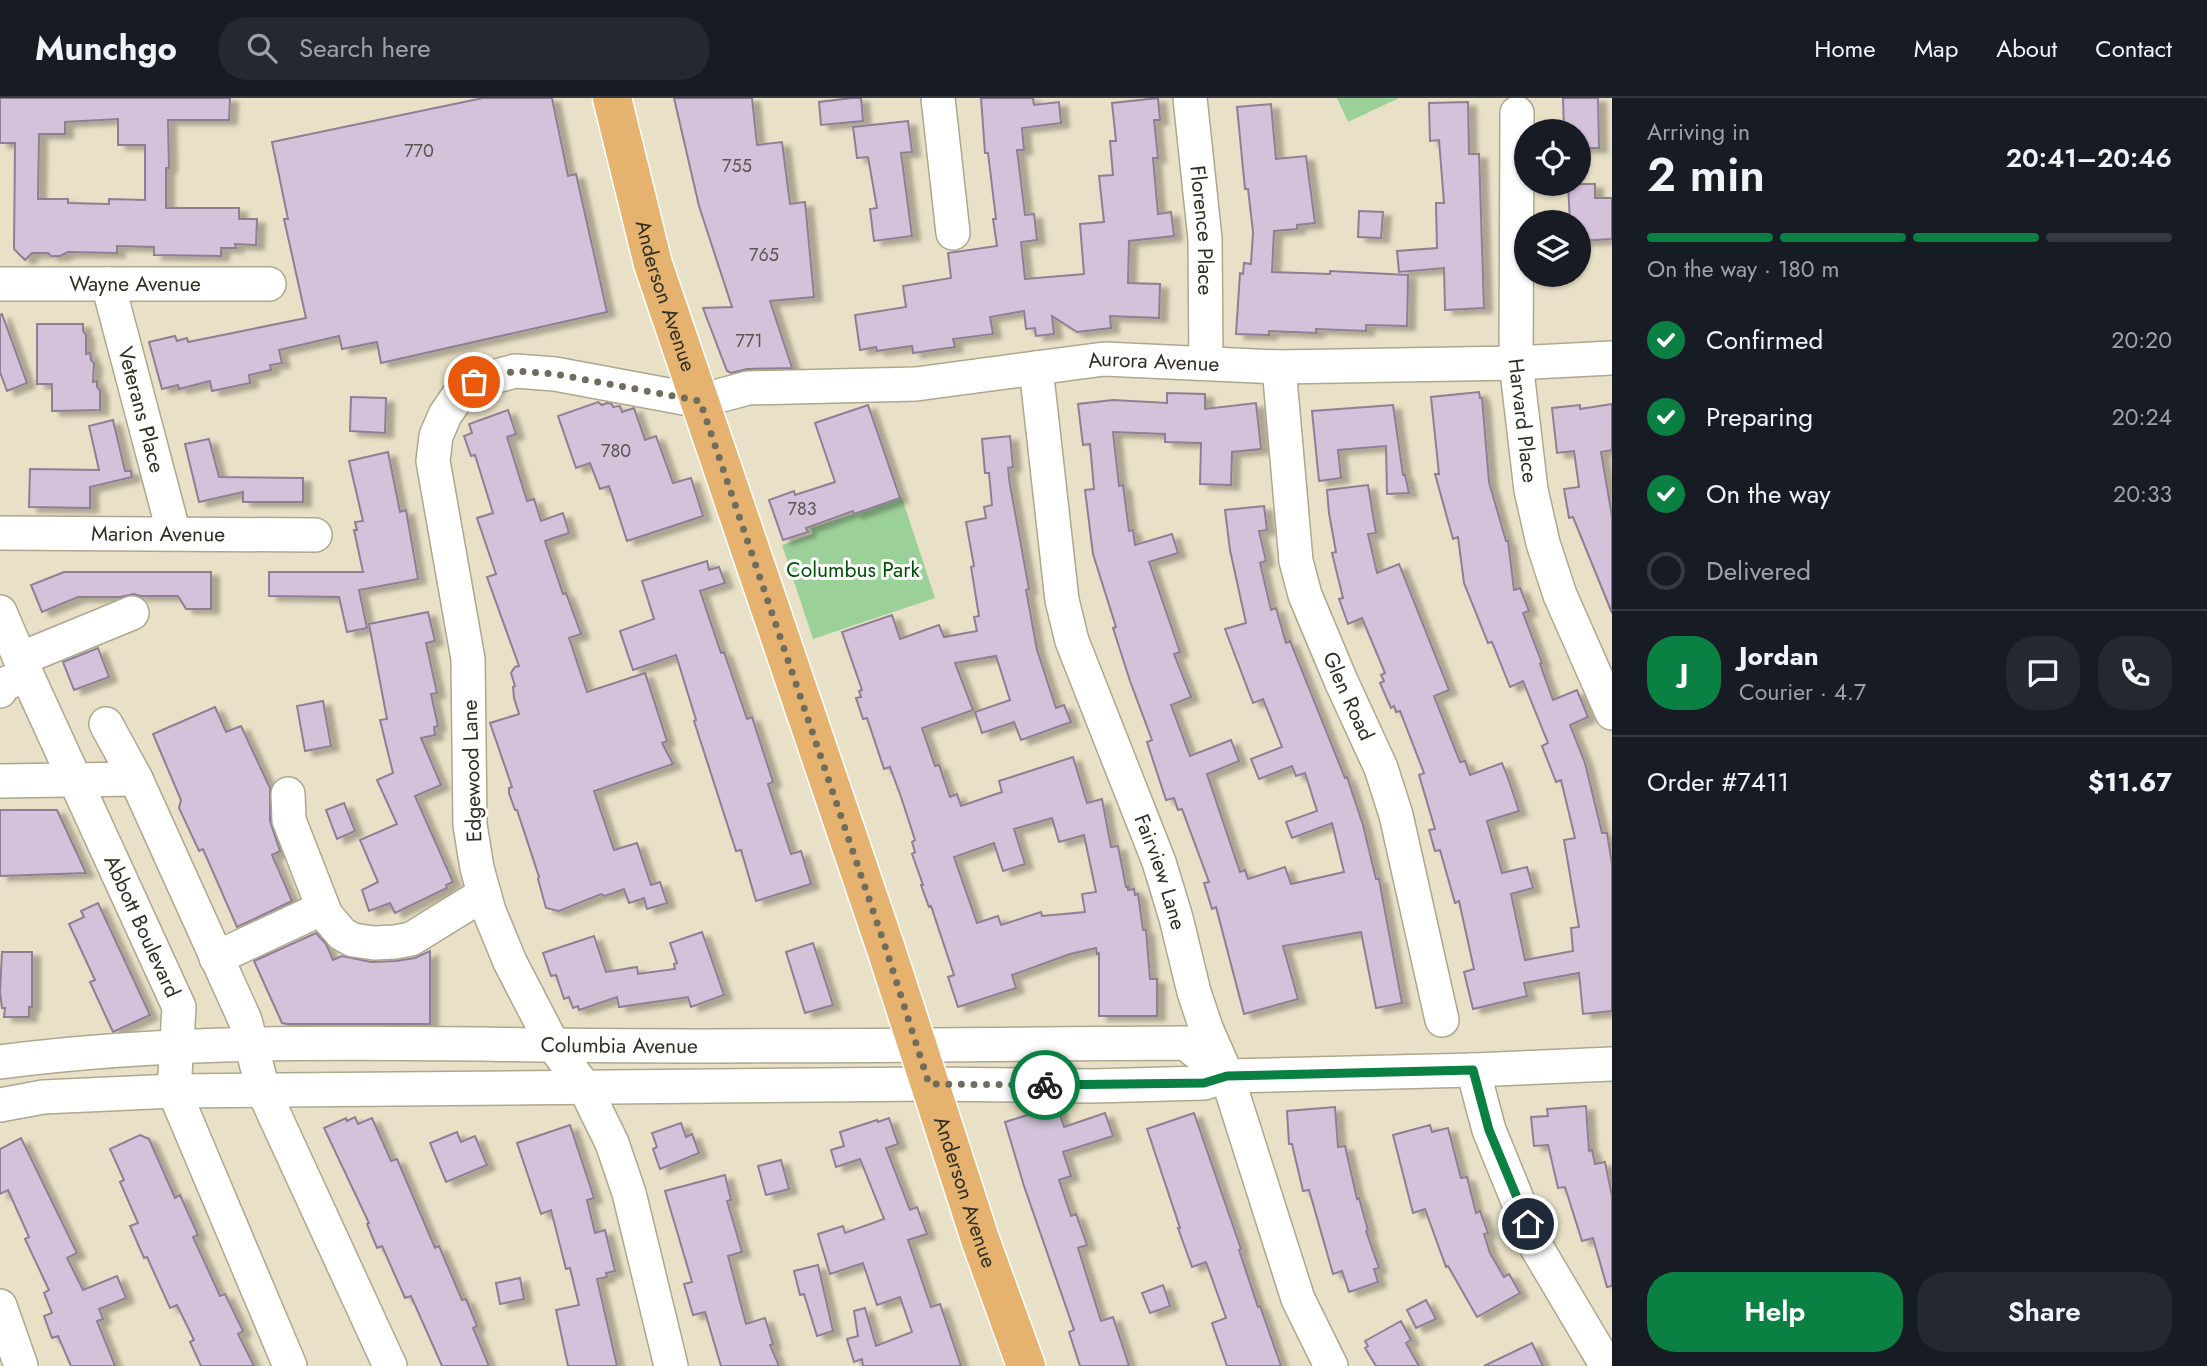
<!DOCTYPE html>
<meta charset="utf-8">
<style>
:root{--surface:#171b24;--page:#242831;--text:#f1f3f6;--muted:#9ea1a6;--line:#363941;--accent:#0b8043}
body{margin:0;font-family:Jost,sans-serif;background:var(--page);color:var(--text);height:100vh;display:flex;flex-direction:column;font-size:26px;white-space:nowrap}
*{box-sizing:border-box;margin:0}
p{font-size:23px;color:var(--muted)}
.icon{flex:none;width:38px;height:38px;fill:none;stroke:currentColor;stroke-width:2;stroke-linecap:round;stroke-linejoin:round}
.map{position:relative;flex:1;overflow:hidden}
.side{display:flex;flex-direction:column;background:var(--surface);width:595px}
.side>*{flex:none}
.fabs{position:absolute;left:1514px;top:21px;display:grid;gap:14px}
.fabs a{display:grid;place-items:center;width:77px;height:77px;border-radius:50%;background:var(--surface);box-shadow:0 2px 5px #0004;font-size:35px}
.pin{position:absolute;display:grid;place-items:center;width:60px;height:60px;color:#fff;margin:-30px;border:4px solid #fff;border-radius:50%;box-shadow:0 2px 7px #0007}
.courier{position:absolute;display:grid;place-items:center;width:70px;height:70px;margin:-35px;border:5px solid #0b8043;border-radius:50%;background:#fff;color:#222;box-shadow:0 2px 9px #0007}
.summary em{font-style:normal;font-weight:600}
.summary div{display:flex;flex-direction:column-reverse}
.summary{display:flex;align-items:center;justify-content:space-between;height:119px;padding:0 35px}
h1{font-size:46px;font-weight:600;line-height:52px}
.bar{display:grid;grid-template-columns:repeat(4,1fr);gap:10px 7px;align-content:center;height:84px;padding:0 35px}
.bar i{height:9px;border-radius:5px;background:var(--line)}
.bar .selected{background:var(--accent)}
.bar p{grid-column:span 4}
.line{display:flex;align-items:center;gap:18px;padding:0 35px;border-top:2px solid var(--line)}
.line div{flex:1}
.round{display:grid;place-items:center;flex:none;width:74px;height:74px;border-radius:28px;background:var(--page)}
ol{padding:0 35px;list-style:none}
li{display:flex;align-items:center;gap:21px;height:77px}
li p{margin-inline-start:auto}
li .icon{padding:7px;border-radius:50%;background:var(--accent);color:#fff;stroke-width:4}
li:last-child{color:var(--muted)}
li i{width:38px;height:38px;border:4px solid var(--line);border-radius:50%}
.button{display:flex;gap:14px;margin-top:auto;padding:14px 35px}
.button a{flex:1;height:80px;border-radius:28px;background:var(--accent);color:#fff;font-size:28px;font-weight:600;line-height:80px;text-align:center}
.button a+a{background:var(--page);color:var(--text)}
header{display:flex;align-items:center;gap:42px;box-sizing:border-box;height:98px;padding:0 35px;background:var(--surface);border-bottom:2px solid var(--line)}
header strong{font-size:33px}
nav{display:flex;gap:38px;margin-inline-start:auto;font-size:24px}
.search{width:490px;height:63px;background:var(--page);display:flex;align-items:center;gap:18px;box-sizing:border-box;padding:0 24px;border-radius:28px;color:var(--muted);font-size:26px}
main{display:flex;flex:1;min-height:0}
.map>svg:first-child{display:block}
.green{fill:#9cd099}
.building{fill:#d3c2da;stroke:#8e7f95;stroke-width:2;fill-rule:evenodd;filter:url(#shadow)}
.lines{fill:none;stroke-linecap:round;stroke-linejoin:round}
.minor-casing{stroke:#aea78d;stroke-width:36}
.major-casing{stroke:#fff;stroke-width:41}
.minor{stroke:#fff;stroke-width:33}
.major{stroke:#e6b26f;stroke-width:38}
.done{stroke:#716d5d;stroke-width:7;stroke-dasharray:0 12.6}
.route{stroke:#0b8043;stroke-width:9}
.labels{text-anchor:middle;stroke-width:6;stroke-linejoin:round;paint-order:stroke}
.number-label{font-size:18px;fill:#5a5452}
.street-label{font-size:21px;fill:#312f24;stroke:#fff}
.park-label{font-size:21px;fill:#004d03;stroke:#fff}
</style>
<header>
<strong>Munchgo</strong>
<div class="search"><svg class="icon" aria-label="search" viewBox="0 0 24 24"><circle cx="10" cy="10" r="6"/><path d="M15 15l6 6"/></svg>Search here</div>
<nav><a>Home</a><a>Map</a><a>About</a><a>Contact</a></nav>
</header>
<main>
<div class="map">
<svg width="1612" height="1268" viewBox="0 0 1612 1268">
<defs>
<filter id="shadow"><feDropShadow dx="8" dy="4.5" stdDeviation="2" flood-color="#0004"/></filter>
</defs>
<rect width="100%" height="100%" fill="#e9e1c7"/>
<path class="green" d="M1337,0h62l-51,24z
M902,400l33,100 -122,41 -31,-94 31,-11 -2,-6z"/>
<path class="building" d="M0,0h230l-1,22h-61l1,48h-3v40h73v11h18l-1,26 -21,-1 1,4h-15v8l-67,-1v-8l-37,-1v7l-49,-1 -8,4h-9l-3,-3h-16l-7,7 -11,-11 1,-106h-15zM118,21v26h27v55l-36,-1v5l-41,-1v-4h-30l1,-65h26v-12z
M483,0h69l16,78 8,-2 31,138 -226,51 -4,-21 -35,7 -3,-13 -60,14 3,13 -12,2 1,5 -22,5 1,8 -38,8 -2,-10 -31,8 -1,-4 -16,4 -13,-47 26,-6 2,5 10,-3 1,4 118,-24 -22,-99h4l-16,-77z
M674,0h78l5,47 25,-3 8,62 15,-2 9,95 -44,4 22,67 -45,1 -16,4 -4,-2 -24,-63 29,-1 -33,-101z
M852,0h9l2,23 -42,4 -2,-23z
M981,0h52l1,7 25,-3 2,21 -39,5 2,22h-7l8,65 9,-1 3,26 -16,2 4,37 59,-5 -4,-50 24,-2 -5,-46 14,-1 -3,-34h6l-4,-38 46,-5 2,22h-6l4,38h-5l5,56 13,-2 3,24 -45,5 -1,42 32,1 -1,34 -49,-2 1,12 -34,4 -25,-16 2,18 -18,2 -1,-8 -9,1 -2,-18 -34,6 3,17 -40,5 2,8 -42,6 -1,-7 -35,5 -1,-4 -16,3 -5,-35 51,-8 -3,-21 48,-8 -3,-25 49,-7 -4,-27h3l-8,-66h-3z
M1563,0h35l1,50h-21v-17h-14z
M1468,4l1,52h10l5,154 -39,2 -1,-42 -45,4 -2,-21 40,-3 -1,-45h8l-5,-63 -9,1 -1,-38z
M1271,6l5,55 30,-3 9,67 -18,2v4l-23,2 -2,41 58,2v-3l78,4 -1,51 -41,-1v6l-50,-2v4l-47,-2v4l-33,-1 4,-61 3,1 1,-11 7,1 2,-32 -5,-43h-3l-8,-82z
M908,23l4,31 -11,1 11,83 -38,5 -4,-32 7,-1 -9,-51 -11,1 -4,-31z
M1568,86h27v14h17v41l-34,2v-19h-8z
M1359,113l24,1 -2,26 -23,-1z
M2,216l25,69 -20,8 -7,-19v-57z
M37,226h46v7l3,4v19l4,-1 1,7 3,3 -1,19 4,-1v6l3,3v20l-48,1v-27h-15z
M1479,294l1,6h2l7,84 17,59h2l6,49 6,-2 9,23 -6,2 19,50 -2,1 13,36 24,-10 11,27 -18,8 15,38 17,70h5l5,31v147l-29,3 -4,-41 -55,10 3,13 -54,13 -9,-37 10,-3 -15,-68 -4,2 -15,-53 -5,1 -6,-21 6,-1 -16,-54 5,-2 -24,-62 -4,1 -2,-6 -3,2 -11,-25 4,-2 -3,-6 4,-2 -23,-55 -14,6 -9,-25 4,-1 -11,-45 4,-1 -7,-39 -2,-23 41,-5 8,48 -8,1 9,39 22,-9 50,126 -15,6 26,66 5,-1 5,14 32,-12 7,18 10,30 -32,10 15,52 25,-6 6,21 -22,6 14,66 48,-9 -2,-23 8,-1 -15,-87 11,-2 -14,-58 -5,2 -14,-36 6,-3 -25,-62 -13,6 -18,-45 -4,1 -24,-60 -6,-46 -5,2 -18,-65h4l-8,-77z
M1167,295l38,1v15l51,-6 5,46 -29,3 -1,33 -31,-1 1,-41 -36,-1v-8l-52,-2 6,54 4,-1 6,46 4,-1 2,15 37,-11 6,19 -29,9 31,90 -6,2 17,43 -20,8 19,51 41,-16 8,21 -32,13 33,98 5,-2 3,9 37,-12 6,17 53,-12 -12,-49 -40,15 -6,-16 31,-11 -12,-38 -9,3 -4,-10 -33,13 -8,-20 31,-12 -19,-48 -10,4 -28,-74 21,-6 -16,-73 -5,-40 39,-4 3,24 -8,1 7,30 -6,2 11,47 5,-2 10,35 4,-2 55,137 2,-1 16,48 13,54h3l23,124 -26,5 -15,-76 -78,14 15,53 -54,15 -28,-107 -4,2 -8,-26 5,-1 -27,-73 -4,1 -4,-12 -8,2 -19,-58 5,-2 -22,-59 -17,-53 3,-1 -23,-73 -8,-64 9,-1 -4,-45 -7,1 -5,-41 35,-4 54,3z
M351,299l35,1 -1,35 -35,-2z
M598,304l4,3 5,-2 5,1 1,3 7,-1 2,6 12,-4 11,32 11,-4 17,47 18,-5 12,38 -76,25 -18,-55 -9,3 -10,-26 -14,5 -18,-52z
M1612,306v46l-11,2 11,64v97l-39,-96 -4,1 -5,-29 15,-2 -5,-36 -17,2 -5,-45 28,-3v4z
M868,307l32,93 -46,16 -1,-3 -47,17 2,4 -25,8 -14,-40 25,-9 1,4 40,-13 -20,-59z
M1393,307l10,70h2l4,18 -22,1 -1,-48 -48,4 3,28 -22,3 -7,-70z
M508,312l8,24 -9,3 20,64 7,-2 7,22 22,-8 6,20 -24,8 18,53 3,-1 15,41 -12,4 18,54 58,-19 22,68 -5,2 11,21 -79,27 20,59 23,-7 14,42 9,-3 7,21 -20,6 -3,-11 -15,5 -5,-14 -19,7 -4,-2 -42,17 -13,-3 -8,-29 1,-2 -22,-67h-2l-6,-17v-5l3,-1 -22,-64 29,-9 -5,-16 -1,-11 2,-1 -4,-13 4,-6 4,-1 -32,-89 9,-3 -19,-56 16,-5 -18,-58 -4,1 -7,-20 8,-3 -3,-9z
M113,322l12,51h6l1,6 -42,10v21l-61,-1 1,-38 69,1 -10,-44z
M1010,338l3,31 -5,1 2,17 19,104 -3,1 11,60 19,58 8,-3 7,17 -50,18 -7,-18 -32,11 -7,-21 35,-12 -14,-44 -41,7 18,47 -51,18 13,38 4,-1 11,32 7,-3 4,12 41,-14 -3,-11 74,-24 14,46 15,-4 9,48 7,-1 8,41h2v3l6,-1 1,6 3,-1 5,36h3l4,49h7v37h-58v-63l-2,1 -1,-6 -26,6 -58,21 4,13 -58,19 -10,-30 6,-2 -23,-69 -2,1 -8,-22h2l-11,-31 3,-2 -3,-10 3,-2 -14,-43 -11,-30 -6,2 -17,-51 -4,1 -7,-21 5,-1 -2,-6 3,-1 -20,-58 50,-17 8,24 39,-14 5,12 33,-6 -3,-14 5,-1 -8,-49 3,-1 -8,-44 20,-4 -2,-11 8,-2 -3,-32h-4l-3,-34zM1052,720l7,24 25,-7 12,57 -14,2 3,18 -43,4 -1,-4 -40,13 -3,-9 -21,7 -23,-66 40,-14 9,28 22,-7 -11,-35z
M209,341l10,38 84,1v24h-60v-10l-44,10 -14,-58z
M388,354l12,60 6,-2 12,69 -59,11 8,38 -20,4 -8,-35 -70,-1v-24h94l-9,-42h3l-2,-8 8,-1 -14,-60z
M707,463l2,9 10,-3 6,16 -25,8 21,62 3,-1 23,67 5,-2 21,65 -5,2 23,70 10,-3 10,33 -55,17 -15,-51 -5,1 -42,-130 2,-1 -20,-65 -43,15 -13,-39 34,-12 -12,-38z
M64,474h147v37h-25l-8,-13h-38l-6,-2 -14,3h-42l-36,15 -11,-27z
M428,514l7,29 -9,2 11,50 -6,1 7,32 -4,1 1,8 -14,3 20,47 -26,11 38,86 -7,3 1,3 -52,25 -5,-10 -21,8 -7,-21 16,-8 -18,-42 37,-16 -20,-44 16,-7 -13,-53 7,-1 -18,-95z
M98,550l11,29 -35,13 -11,-28z
M323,603l8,45 -26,5 -8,-45z
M215,609l11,25 15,-6 29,62v33l10,30 -8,4 20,46 -55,26 -34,-78 -4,2 -20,-43 2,-8 -28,-66z
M344,705l11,28 -18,8 -11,-29z
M0,712h57l29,63 -86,3z
M98,805l52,112 -37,17 -23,-50 5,-2 -26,-56 15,-7 -3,-6z
M702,834l22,63 -33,12 -3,-10 -69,10 -2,-10 -38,13 -1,-4 -5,2 -4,-11 -5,2 -8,-24 -5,1 -8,-23 51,-17 12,36 31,-5 1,7 37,-5 -1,-5 3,-1 -7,-20z
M316,835l10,11 7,16 9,-4 29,6 25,-1 19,-3 15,-7v73h-143l-5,-1 -28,-62z
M813,845l20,62 -28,8 -19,-61z
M2,854h30v55h-3v10h-25l1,-9h-3l-2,-16z
M1057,1008l7,21 41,-14 8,23 -50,16 8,24 -12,4 12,36 5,-2 11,31 -9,3 23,73 12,-4 16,49h-49l-11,-34 5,-2 -50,-144 -19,-64z
M1586,1008l3,45 3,-1 3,14 10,-2 7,34v90l-5,1 -14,-49 -11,3 -17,-54 -7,1 -10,-43 -14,1 -3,-29 17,-1 -1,-7z
M1335,1009l3,40 7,-1 12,53 2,-1 9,32 -2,1 13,37 -5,1 4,13 -29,10 -7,-21 -9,3 -24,-84 -6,1 -11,-47h-3l-2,-33z
M1194,1015l47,136 -2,1 19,57 2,-1 21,60h-54l-15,-43 14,-5 -20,-56 -14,5 -14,-39h2l-33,-99z
M355,1019l3,7 14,-6 19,43 6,-2 38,89 4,-2 23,54 4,-1 11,27 -4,2 16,38h-47l-31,-70 -6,2 -23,-52 -5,2 -10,-24 2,-1 -45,-95 22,-10 1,3z
M889,1020l9,26 -12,4 24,62 7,-3 10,27 -19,6 23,67 9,-3 21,62h-98l-1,-7 -8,3 -7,-23 11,-3 -4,-25 11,-3 11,38 36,-14 -12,-35 -23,8 -14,-42 -33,11 -12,-40 25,-8 2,7 39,-14 -24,-60 -24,8 -5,-17 13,-4 -4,-14 37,-12 1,2z
M681,1025l5,14 6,-3 7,19 -39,16 -7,-20 4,-2 -5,-14z
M570,1027l24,73 -7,2 8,33 10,-3 10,41 -9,2 1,4 -10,2 20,87h-49l-12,-56 23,-5 -9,-37 -4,1 -15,-59 -10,4 -24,-71z
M1430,1027l2,7 16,-4 13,50 6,-1 9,36 4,-2 8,22 -4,1 6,19 14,24 5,-3 11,19 -43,24 -29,-51 -2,1 -21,-58 -12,4 -20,-78z
M457,1034l4,10 14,-6 12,29 -41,17 -16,-39z
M140,1037l9,4 26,59 5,-3 18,40 -5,2 27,59 5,-2 18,37 -5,3 16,32h-53l-11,-24 4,-2 -17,-35 -7,3 -23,-51 -3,1 -14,-32 8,-3 -18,-41 4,-2 -14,-31z
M21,1040l56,115 -10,5 16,32 34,-14 9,22 -27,11 4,10 -6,2 18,45h-44l-13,-30 -6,2 -8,-22 8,-3 -8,-20 5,-3 -24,-51 4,-2 -21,-47 -8,4v-45z
M781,1062l8,29 -23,6 -8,-29z
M725,1077l6,25 -4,1 15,51 -14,4 18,68 19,-6 8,26 -3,1 9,21h-58l-16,-54 -12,3 -9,-31 8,-2 -27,-91z
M818,1167l15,66 -16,5 -13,-42 -4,1 -6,-24z
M520,1180l4,21 -24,5 -4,-21z
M1163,1187l7,21 -20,7 -8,-20z
M1426,1202l10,19 -20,9 -9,-18z
M1401,1223l10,19 -5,3 13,23h-43l-11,-18 3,-2 -3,-5z
M1532,1245l11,23h-59z"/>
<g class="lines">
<g class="minor-casing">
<g id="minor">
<path d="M938,0l15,135"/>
<path id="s1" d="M1190,0l15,141 1,124"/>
<path id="s2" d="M1517,15l-1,250 15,127 12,53 17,52 52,118"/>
<path id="s3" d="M0,186h269"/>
<path id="s4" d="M108,186l66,250"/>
<path id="s5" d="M1279,269l17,194 9,34 36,86 40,87 15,47 46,205"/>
<path id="s6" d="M1036,270l26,232 10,41 87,221 17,56 18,74 12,36 21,48 71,223 33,67"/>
<path id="s7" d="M0,435l315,2"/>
<path id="s8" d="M0,514l27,63 152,332 -5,84 116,275"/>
<path d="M20,561l112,-46"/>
<path d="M0,593l2,-6 25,-10"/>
<path d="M106,626l30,55 109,241 18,70 127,276"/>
<path d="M0,683l136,-2"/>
<path d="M288,696l1,26 37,95 16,19 11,6 21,3 21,-1 16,-3 73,-45"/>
<path d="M216,860l107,-50"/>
<path id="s9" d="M0,964c183,-24 369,-19 554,-17 210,3 421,-1 631,-2l42,33"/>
<path d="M1473,972l16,60 48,118 70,118"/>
<path d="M0,1007l43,-8 131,-6 755,-7 163,2 112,-3 23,-7 246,-6 139,-6"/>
<path d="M0,1208l21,60"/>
<path id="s10" d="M671,1268l-42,-173 -17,-50 -27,-55 -32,-43 -43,-83 -21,-51 -12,-43 -7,-43 -2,-166 -35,-198 3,-25 9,-21 13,-19 16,-14 41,-11 40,3 145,27 48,-13 168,-4 188,-25 175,8 237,-4 96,-5"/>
</g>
</g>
<g class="major-casing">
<g id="major">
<path id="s11" d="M612,0l41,166 233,685 95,293 45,124"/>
</g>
</g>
<use href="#minor" class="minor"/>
<use href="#major" class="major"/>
</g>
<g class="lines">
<path class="done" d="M474,284l41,-11 40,3 145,27 186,548 43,135 116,1"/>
<path class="route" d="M1045,987l159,-2 23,-7 246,-6 16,60 39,94"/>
</g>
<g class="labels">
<g class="number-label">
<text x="419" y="59">770</text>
<text x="737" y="74">755</text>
<text x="764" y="163">765</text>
<text x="749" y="249">771</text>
<text x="616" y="359">780</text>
<text x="802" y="417">783</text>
</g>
<g class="street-label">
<text dy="7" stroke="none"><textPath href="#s1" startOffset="133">Florence Place</textPath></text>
<text dy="7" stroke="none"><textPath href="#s3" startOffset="135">Wayne Avenue</textPath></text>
<text dy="7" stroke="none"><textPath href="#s11" startOffset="205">Anderson Avenue</textPath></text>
<text dy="7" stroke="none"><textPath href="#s10" startOffset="1729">Aurora Avenue</textPath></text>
<text dy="7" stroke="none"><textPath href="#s4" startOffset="130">Veterans Place</textPath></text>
<text dy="7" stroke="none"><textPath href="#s2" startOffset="308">Harvard Place</textPath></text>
<text dy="7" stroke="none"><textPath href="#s7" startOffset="158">Marion Avenue</textPath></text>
<text dy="7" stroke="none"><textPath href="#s5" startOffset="340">Glen Road</textPath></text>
<text transform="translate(472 673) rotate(-92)" y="7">Edgewood Lane</text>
<text dy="7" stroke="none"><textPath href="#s6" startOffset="523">Fairview Lane</textPath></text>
<text dy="7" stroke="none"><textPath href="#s8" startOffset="345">Abbott Boulevard</textPath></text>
<text dy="7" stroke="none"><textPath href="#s9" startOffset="620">Columbia Avenue</textPath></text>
<text dy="7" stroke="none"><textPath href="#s11" startOffset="1150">Anderson Avenue</textPath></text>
</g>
<g class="park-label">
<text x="853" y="479">Columbus Park</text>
</g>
</g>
</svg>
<div class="fabs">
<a><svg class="icon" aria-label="locate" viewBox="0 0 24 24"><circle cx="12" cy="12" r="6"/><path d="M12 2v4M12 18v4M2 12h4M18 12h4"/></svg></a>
<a><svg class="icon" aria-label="layers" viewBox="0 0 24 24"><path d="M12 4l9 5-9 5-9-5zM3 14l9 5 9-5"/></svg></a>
</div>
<div class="pin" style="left:474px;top:284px;background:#ea580c"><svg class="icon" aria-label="bag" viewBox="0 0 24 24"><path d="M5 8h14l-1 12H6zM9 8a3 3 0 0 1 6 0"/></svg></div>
<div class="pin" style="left:1528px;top:1126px;background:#1f2937"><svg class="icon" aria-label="home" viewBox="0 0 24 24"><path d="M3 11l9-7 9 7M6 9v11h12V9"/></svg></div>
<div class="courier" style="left:1045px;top:987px"><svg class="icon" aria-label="bike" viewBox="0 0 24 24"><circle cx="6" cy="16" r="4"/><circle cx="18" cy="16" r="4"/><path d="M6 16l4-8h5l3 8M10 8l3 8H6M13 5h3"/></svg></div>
</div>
<section class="side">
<div class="summary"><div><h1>2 min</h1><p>Arriving in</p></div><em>20:41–20:46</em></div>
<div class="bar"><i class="selected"></i><i class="selected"></i><i class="selected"></i><i></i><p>On the way · 180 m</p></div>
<ol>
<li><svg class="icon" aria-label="check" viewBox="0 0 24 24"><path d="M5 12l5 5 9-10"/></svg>Confirmed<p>20:20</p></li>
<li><svg class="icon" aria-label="check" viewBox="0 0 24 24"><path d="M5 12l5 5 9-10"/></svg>Preparing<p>20:24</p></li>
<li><svg class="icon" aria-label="check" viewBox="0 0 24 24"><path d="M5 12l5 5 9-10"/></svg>On the way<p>20:33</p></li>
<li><i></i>Delivered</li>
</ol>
<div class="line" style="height:126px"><b class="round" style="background:var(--accent);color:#fff">J</b><div><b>Jordan</b><p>Courier · 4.7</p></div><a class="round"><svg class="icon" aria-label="chat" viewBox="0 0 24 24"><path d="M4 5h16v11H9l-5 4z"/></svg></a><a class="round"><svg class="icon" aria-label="phone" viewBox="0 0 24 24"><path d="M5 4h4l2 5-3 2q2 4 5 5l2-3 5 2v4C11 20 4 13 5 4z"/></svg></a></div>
<div class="line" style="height:91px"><div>Order #7411</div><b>$11.67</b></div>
<div class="button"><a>Help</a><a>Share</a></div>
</section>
</main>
